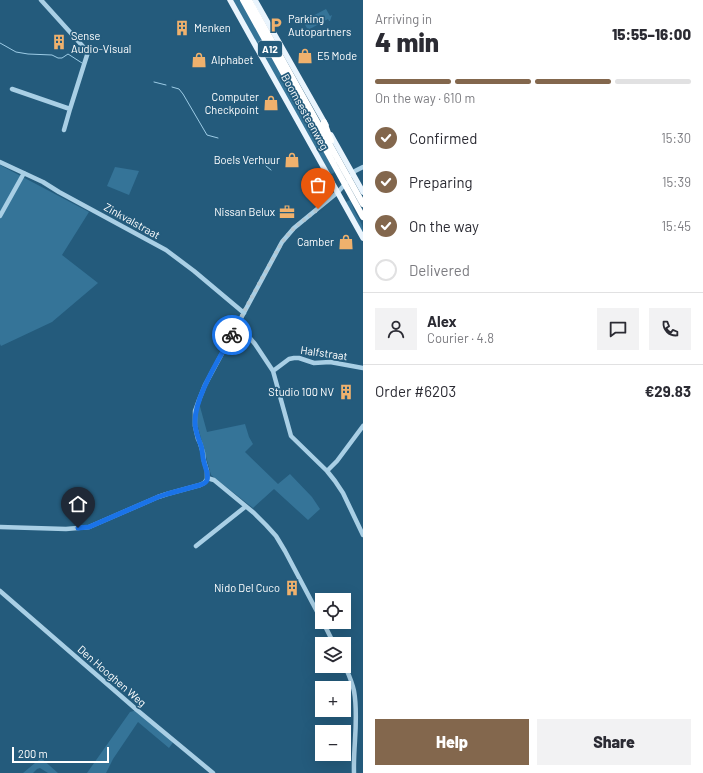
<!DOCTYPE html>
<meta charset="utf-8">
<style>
:root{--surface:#fff;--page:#f2f2f3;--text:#2b2b33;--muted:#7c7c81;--line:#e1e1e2;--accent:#83674d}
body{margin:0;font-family:Barlow,sans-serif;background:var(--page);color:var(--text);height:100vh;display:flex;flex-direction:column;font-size:15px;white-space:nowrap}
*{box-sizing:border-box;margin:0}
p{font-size:13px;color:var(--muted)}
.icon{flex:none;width:22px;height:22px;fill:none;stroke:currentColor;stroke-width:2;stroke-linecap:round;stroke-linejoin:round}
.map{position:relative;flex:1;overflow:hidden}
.side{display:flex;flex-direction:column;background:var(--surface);width:340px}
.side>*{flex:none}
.tools{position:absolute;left:315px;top:593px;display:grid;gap:8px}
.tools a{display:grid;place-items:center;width:36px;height:36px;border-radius:0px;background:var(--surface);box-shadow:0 4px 16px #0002;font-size:20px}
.scale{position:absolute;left:12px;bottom:10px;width:97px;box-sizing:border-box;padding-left:4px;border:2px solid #fff;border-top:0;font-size:11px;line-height:14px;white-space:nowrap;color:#fff;-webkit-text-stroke:3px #245b7c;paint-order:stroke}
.pin{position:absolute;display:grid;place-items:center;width:34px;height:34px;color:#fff;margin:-41px -17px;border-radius:50% 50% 50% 0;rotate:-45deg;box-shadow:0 0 4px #0007}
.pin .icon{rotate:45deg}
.courier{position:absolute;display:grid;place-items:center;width:40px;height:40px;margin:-20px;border:3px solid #1a73e8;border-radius:50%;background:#fff;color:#222;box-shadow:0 1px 5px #0007}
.head em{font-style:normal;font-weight:800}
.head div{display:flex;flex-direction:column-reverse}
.head{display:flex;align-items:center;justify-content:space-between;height:68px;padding:0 12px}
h1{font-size:26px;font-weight:800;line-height:30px}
.bar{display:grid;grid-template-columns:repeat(4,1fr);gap:6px 4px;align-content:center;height:48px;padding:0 12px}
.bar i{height:5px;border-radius:3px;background:var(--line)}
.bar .selected{background:var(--accent)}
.bar p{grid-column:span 4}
.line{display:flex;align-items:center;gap:10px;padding:0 12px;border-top:1px solid var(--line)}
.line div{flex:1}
.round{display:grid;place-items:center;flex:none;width:42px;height:42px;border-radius:0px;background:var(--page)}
ol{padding:0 12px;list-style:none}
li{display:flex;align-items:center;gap:12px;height:44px}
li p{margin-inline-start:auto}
li .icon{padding:4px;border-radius:50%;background:var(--accent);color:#fff;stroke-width:4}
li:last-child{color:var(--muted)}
li i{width:22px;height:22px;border:2px solid var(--line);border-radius:50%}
.cta{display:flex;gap:8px;margin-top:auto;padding:8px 12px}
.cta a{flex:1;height:46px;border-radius:0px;background:var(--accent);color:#fff;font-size:16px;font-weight:800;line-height:46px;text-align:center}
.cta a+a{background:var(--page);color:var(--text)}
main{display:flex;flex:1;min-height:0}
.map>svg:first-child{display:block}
.green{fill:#357498}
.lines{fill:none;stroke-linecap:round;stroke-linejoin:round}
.stream{stroke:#9dcce6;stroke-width:1}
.minor{stroke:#a9cfe5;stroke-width:4.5}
.major{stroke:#e9f4fd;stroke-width:5.5}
.highway{stroke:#fff;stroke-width:6}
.done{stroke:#b2c6d1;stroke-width:4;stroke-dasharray:0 7.2}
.route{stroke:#1a73e8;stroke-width:5}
.labels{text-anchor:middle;stroke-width:3.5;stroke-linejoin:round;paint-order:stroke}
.shield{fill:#245b7c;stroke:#bdced8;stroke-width:1}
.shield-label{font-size:10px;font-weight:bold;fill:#fff}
.poi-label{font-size:11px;fill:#fff;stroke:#245b7c;text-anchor:end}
.street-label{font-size:11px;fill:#fff;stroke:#245b7c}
</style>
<main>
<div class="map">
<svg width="363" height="773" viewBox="0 0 363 773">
<rect width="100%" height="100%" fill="#245b7c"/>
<path class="green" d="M232,0h8l48,85 -1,1 3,6 45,80 -5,3z
M326,9l4,7 2,-1 -2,6h-1l-1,-2 -20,11 -5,-9z
M0,165l89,47 -27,43 36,28 -46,39 -51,24 -1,-2z
M115,167l24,4 -10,24 -22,-9z
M350,200c2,4 3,8 5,12 4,9 8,10 8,21l-17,-31z
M199,403l8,29 38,-8 4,13 4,7 -8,8 33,32 12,-10 22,23 8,12 -12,11 -34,-31 -21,19 -42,-33 -13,-48 -1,-10z
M137,710l37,31 -5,7 -31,-26 -25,37 -7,14h-19l43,-61z
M41,758l17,15h-10l-8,-5 -3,1 -4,4h-10z"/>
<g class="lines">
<path class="stream" d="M0,43l16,9 12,2 24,1 6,3h4l6,-4 14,9
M154,82l12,3
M172,87l7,2 4,5 24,41 11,3
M266,166l5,4"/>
<path class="minor" d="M12,89l58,20 18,-57 -47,-52
M64,130l6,-21
M0,162l43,20 16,10 107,58 28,21 50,42
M352,175l3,-4 8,-4
M0,216l24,-43
M238,324l17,20 18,27 18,65 36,35 8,10 8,12 20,42
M273,371l16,-12 5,-1h5l15,5 16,-1 33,6
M327,471l10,-10 26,-35
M207,478l7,2 40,33 12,12 10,11 9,15 37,70
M0,527l66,2 23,-2 69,-30 9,-3 33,-9 4,-2 3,-4v-8l-3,-10 -1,-8 -3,-10 -2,-4 -3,-13v-15l4,-11 6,-15 77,-143 12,-14 44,-36 8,-9
M196,546l49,-39
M0,591l137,119 76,63
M323,622l11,22
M344,664c4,9 8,17 10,27 5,27 -1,55 0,82"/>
<path class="major" d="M230,0l133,238
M255,0l71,125
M331,135l32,57"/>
<path class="highway" d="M243,0l120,217
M249,0l114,204
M324,122l7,19"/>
</g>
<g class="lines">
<path class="done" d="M232,335l16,-31 34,-62 12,-14 24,-19"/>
<path class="route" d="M78,528l11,-1 69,-30 9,-3 33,-9c3,-1 6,-2 7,-5 2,-6 -2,-13 -3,-18 -2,-6 -1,-13 -4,-19 -2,-6 -5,-13 -5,-20 -1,-26 25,-65 37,-88"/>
</g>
<defs>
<g id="parking-bare" transform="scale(1.2)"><path d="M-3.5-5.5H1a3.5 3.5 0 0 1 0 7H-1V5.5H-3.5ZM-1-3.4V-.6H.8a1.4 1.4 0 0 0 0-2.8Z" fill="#efb16d" stroke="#245b7c" stroke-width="2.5" paint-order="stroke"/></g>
<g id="building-bare" transform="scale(1.2)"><path d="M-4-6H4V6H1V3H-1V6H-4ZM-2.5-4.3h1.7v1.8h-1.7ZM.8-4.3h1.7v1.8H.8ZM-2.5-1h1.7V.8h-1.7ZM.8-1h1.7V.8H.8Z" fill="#efb16d" stroke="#245b7c" stroke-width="2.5" paint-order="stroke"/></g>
<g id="shop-bare" transform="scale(1.2)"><path d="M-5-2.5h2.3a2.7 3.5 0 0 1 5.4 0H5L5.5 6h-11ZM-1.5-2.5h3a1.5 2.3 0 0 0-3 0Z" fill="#efb16d" stroke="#245b7c" stroke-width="2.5" paint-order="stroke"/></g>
<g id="office-bare" transform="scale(1.2)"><path d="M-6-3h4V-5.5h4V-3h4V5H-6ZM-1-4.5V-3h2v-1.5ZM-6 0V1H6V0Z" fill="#efb16d" stroke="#245b7c" stroke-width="2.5" paint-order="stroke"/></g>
</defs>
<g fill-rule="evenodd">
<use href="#parking-bare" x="276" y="25"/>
<use href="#building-bare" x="182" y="28"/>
<use href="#building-bare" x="59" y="42"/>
<use href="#shop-bare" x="305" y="56"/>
<use href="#shop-bare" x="199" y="60"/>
<use href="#shop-bare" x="271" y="103"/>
<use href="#shop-bare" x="292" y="160"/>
<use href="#office-bare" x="287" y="212"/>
<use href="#shop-bare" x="346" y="242"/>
<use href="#building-bare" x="346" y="392"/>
<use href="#building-bare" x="292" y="588"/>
</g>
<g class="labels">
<rect class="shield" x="258" y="41" width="24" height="16" rx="3"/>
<g class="shield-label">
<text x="270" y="53">A12</text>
</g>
<g class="poi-label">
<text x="288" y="23" text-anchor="start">Parking<tspan x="288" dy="13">Autopartners</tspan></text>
<text x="194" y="32" text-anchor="start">Menken</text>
<text x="71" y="40" text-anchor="start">Sense<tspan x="71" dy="13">Audio-Visual</tspan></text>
<text x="317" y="60" text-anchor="start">E5 Mode</text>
<text x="211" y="64" text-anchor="start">Alphabet</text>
<text x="259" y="101">Computer<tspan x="259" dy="13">Checkpoint</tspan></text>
<text x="280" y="164">Boels Verhuur</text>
<text x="275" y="216">Nissan Belux</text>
<text x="334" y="246">Camber</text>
<text x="334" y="396">Studio 100 NV</text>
<text x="280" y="592">Nido Del Cuco</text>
</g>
<g class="street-label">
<text transform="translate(305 112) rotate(61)" y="4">Boomsesteenweg</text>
<text transform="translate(132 221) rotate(29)" y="4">Zinkvalstraat</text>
<text transform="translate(324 353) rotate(8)" y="4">Halfstraat</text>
<text transform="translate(112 676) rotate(41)" y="4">Den Hooghen Weg</text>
</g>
</g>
</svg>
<div class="tools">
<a><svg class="icon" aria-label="locate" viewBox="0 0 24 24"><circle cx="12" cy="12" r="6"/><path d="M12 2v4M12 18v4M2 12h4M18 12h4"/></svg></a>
<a><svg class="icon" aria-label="layers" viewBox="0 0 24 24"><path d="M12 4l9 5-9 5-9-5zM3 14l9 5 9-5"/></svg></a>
<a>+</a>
<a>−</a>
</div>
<div class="scale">200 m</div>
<div class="pin" style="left:318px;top:209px;background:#ea580c"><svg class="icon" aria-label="bag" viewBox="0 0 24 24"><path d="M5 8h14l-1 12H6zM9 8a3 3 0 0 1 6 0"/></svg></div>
<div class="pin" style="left:78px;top:528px;background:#1f2937"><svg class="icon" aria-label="home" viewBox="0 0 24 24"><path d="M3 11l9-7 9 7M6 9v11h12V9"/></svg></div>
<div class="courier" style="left:232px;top:335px"><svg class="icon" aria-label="bike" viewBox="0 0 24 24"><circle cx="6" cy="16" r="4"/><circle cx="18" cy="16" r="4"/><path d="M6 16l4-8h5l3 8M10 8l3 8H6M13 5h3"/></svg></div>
</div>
<section class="side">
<div class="head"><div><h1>4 min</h1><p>Arriving in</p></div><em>15:55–16:00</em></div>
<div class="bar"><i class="selected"></i><i class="selected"></i><i class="selected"></i><i></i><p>On the way · 610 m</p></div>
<ol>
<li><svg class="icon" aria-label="check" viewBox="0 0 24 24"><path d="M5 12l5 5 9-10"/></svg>Confirmed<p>15:30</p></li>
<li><svg class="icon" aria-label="check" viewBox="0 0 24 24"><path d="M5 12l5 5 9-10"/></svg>Preparing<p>15:39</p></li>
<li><svg class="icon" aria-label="check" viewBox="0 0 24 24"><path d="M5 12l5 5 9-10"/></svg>On the way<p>15:45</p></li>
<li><i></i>Delivered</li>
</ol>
<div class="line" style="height:72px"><a class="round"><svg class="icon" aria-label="person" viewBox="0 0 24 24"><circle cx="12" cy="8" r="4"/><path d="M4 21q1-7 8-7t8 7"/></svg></a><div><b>Alex</b><p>Courier · 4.8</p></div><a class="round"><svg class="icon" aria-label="chat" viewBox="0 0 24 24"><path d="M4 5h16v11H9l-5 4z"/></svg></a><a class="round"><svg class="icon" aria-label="phone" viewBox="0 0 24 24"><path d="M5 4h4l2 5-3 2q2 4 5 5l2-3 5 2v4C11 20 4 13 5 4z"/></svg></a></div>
<div class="line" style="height:52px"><div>Order #6203</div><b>€29.83</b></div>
<div class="cta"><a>Help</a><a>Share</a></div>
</section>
</main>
